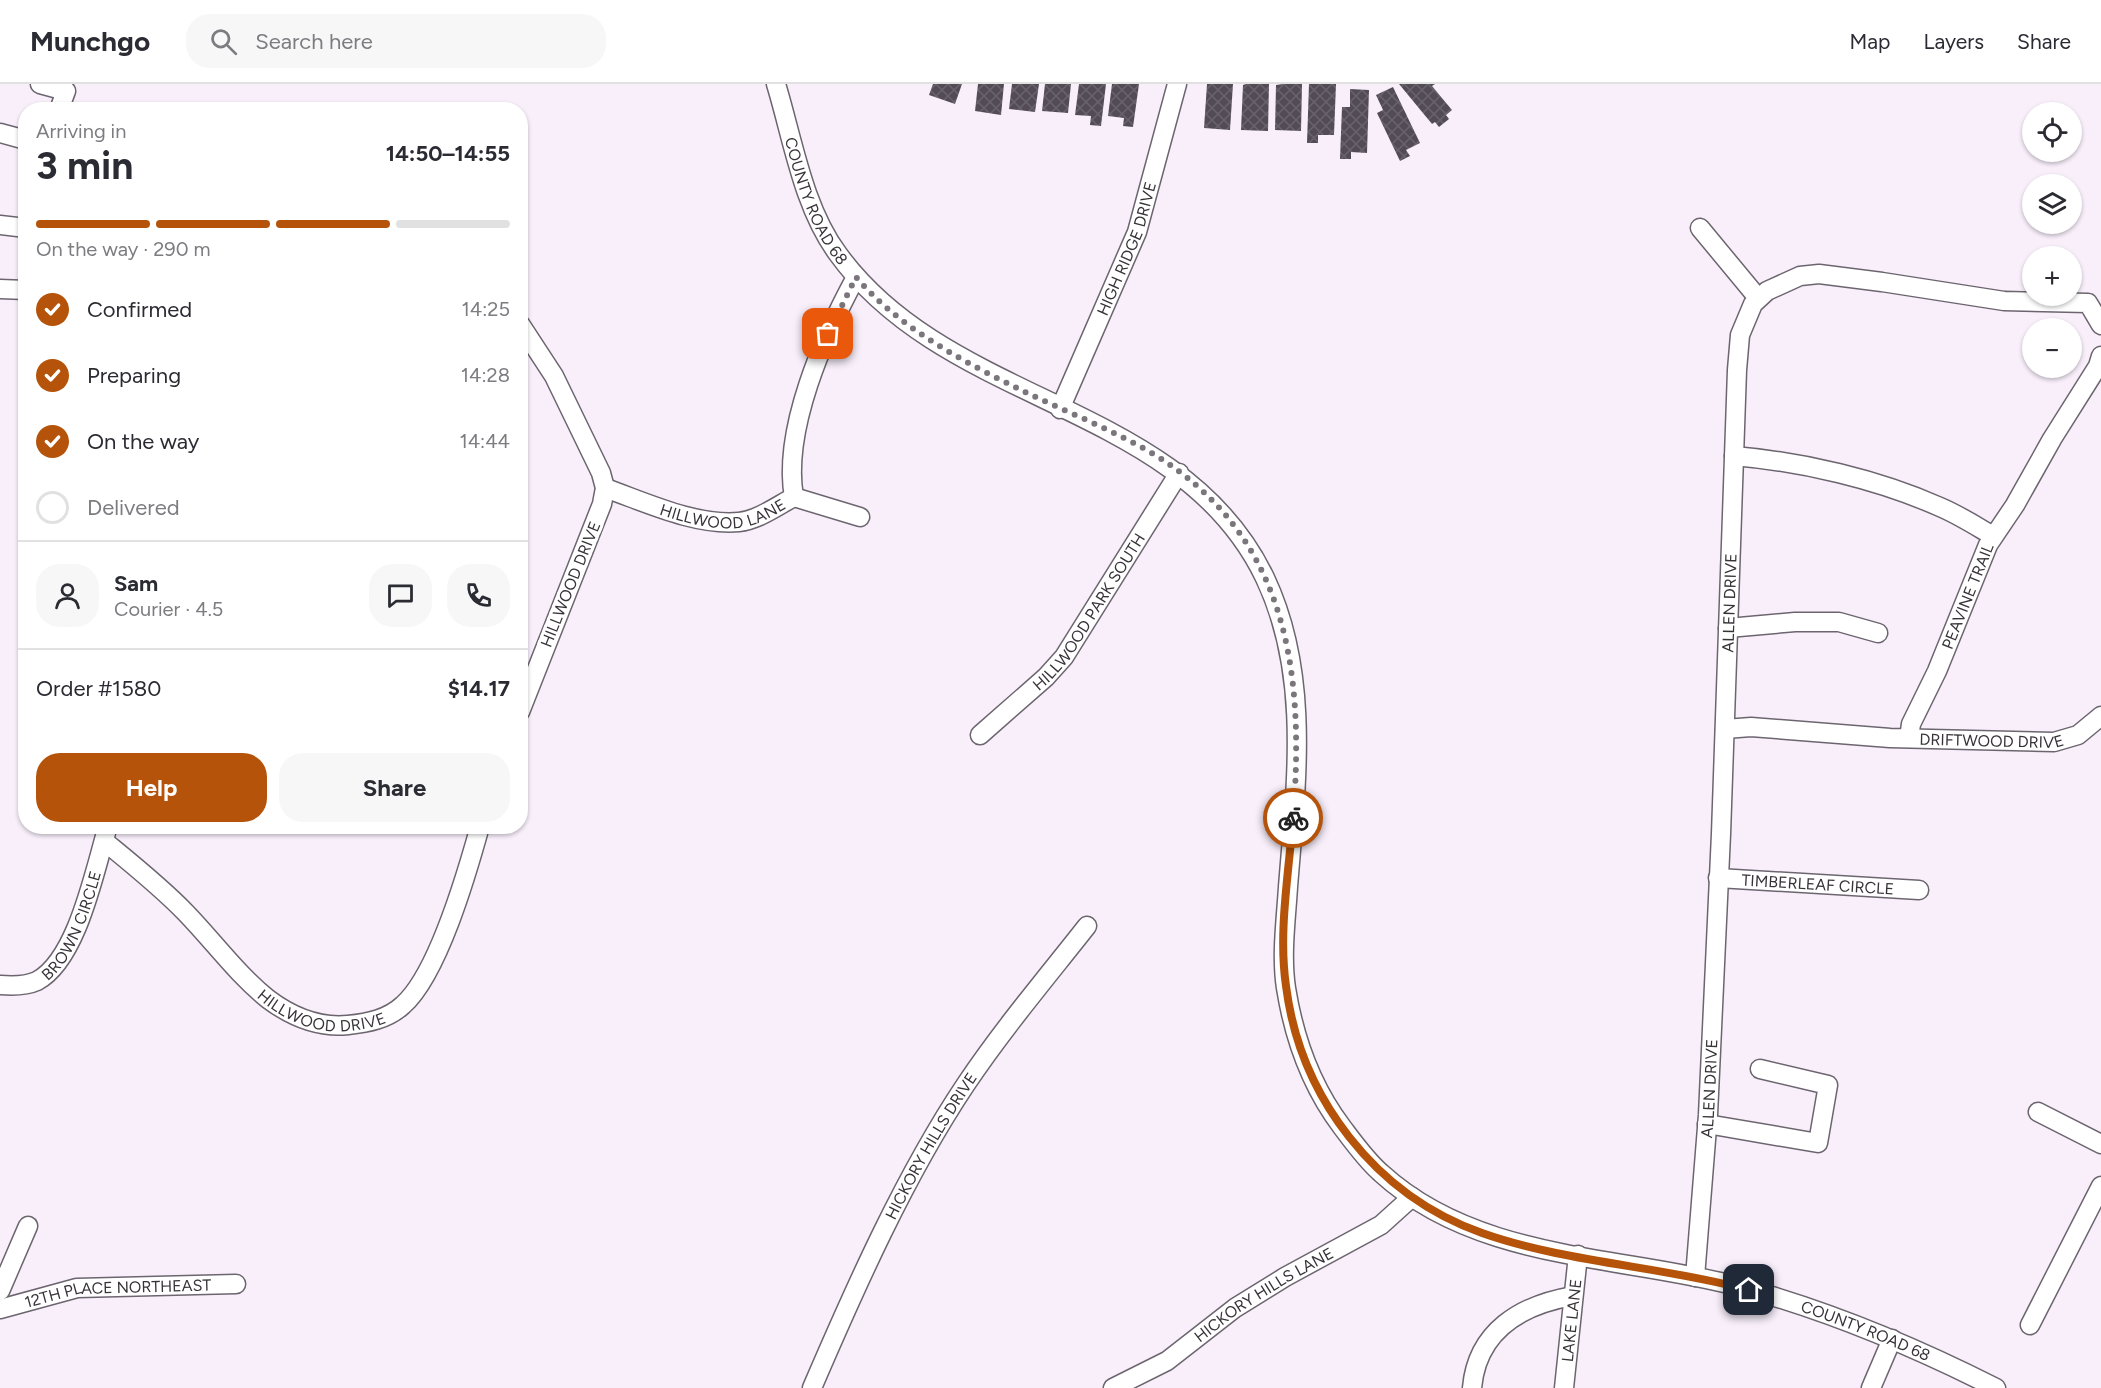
<!DOCTYPE html>
<meta charset="utf-8">
<style>
:root{--surface:#fff;--page:#f7f7f7;--text:#2b2b33;--muted:#7c7c81;--line:#e1e1e2;--accent:#b45309}
body{margin:0;font-family:Figtree,sans-serif;background:var(--page);color:var(--text);height:100vh;display:flex;flex-direction:column;font-size:22px;white-space:nowrap}
*{box-sizing:border-box;margin:0}
p{font-size:20px;color:var(--muted)}
.icon{flex:none;width:33px;height:33px;fill:none;stroke:currentColor;stroke-width:2;stroke-linecap:round;stroke-linejoin:round}
.map{position:relative;flex:1;overflow:hidden}
.sheet{position:absolute;left:18px;top:18px;width:510px;height:732px;display:flex;flex-direction:column;background:var(--surface);border-radius:24px;box-shadow:0 2px 4px #0004}
.sheet>*{flex:none}
.buttons{position:absolute;left:2022px;top:18px;display:grid;gap:12px}
.buttons a{display:grid;place-items:center;width:60px;height:60px;border-radius:50%;background:var(--surface);box-shadow:0 2px 4px #0004;font-size:30px}
.pin{position:absolute;display:grid;place-items:center;width:51px;height:51px;color:#fff;margin:-26px;border-radius:12px;box-shadow:0 3px 9px #0006}
.courier{position:absolute;display:grid;place-items:center;width:60px;height:60px;margin:-30px;border:4px solid #b45309;border-radius:50%;background:#fff;color:#222;box-shadow:0 2px 8px #0007}
.summary em{font-style:normal;font-weight:700}
.summary div{display:flex;flex-direction:column-reverse}
.summary{display:flex;align-items:center;justify-content:space-between;height:102px;padding:0 18px}
h1{font-size:39px;font-weight:700;line-height:45px}
.bar{display:grid;grid-template-columns:repeat(4,1fr);gap:9px 6px;align-content:center;height:72px;padding:0 18px}
.bar i{height:8px;border-radius:4px;background:var(--line)}
.bar .current{background:var(--accent)}
.bar p{grid-column:span 4}
.line{display:flex;align-items:center;gap:15px;padding:0 18px;border-top:2px solid var(--line)}
.line div{flex:1}
.round{display:grid;place-items:center;flex:none;width:63px;height:63px;border-radius:24px;background:var(--page)}
ol{padding:0 18px;list-style:none}
li{display:flex;align-items:center;gap:18px;height:66px}
li p{margin-inline-start:auto}
li .icon{padding:6px;border-radius:50%;background:var(--accent);color:#fff;stroke-width:4}
li:last-child{color:var(--muted)}
li i{width:33px;height:33px;border:3px solid var(--line);border-radius:50%}
.button{display:flex;gap:12px;margin-top:auto;padding:12px 18px}
.button a{flex:1;height:69px;border-radius:24px;background:var(--accent);color:#fff;font-size:24px;font-weight:700;line-height:69px;text-align:center}
.button a+a{background:var(--page);color:var(--text)}
header{display:flex;align-items:center;gap:36px;box-sizing:border-box;height:84px;padding:0 30px;background:var(--surface);border-bottom:2px solid var(--line)}
header strong{font-size:28px}
nav{display:flex;gap:33px;margin-inline-start:auto;font-size:21px}
.search{width:420px;height:54px;background:var(--page);display:flex;align-items:center;gap:15px;box-sizing:border-box;padding:0 21px;border-radius:24px;color:var(--muted);font-size:22px}
.map>svg:first-child{display:block}
.building{fill:url(#building-cross-hatch)}
.lines{fill:none;stroke-linecap:round;stroke-linejoin:round}
.minor-casing{stroke:#6c656f;stroke-width:21}
.minor{stroke:#fff;stroke-width:18}
.done{stroke:#7b757c;stroke-width:6;stroke-dasharray:0 10.8}
.route{stroke:#b45309;stroke-width:8}
.labels{text-anchor:middle;stroke-width:6;stroke-linejoin:round;paint-order:stroke}
.street-label{font-size:16px;fill:#373338;stroke:#fff}
</style>
<header>
<strong>Munchgo</strong>
<div class="search"><svg class="icon" aria-label="search" viewBox="0 0 24 24"><circle cx="10" cy="10" r="6"/><path d="M15 15l6 6"/></svg>Search here</div>
<nav><a>Map</a><a>Layers</a><a>Share</a></nav>
</header>
<div class="map">
<svg width="2101" height="1304" viewBox="0 0 2101 1304">
<defs>
<pattern id="building-cross-hatch" width="8" height="8" patternUnits="userSpaceOnUse" patternTransform="scale(1.5)"><rect width="8" height="8" fill="#534c56"/><path d="M0 0l8 8M0 8l8-8" fill="none" stroke="#69646c"/></pattern>
</defs>
<rect width="100%" height="100%" fill="#f8effb"/>
<path class="building" d="M933,0h29l-7,20 -26,-9z
M978,0h26l-3,31 -26,-4z
M1012,0h27l-4,28 -26,-3z
M1045,0h26l-3,29 -26,-2z
M1079,0h27l-5,42 -11,-1 1,-9 -16,-1z
M1112,0h27l-6,43 -10,-1 1,-8 -16,-2z
M1207,0h26l-3,46 -26,-2z
M1246,0h23l-1,47 -27,-1 2,-45z
M1283,0h19l-1,47 -26,-1 1,-45z
M1309,0h27l-2,51h-16v8h-11z
M1399,0h36l-3,2 20,24 -6,5 3,4 -10,8 -4,-5 -3,2z
M1393,3l27,56 -14,7 4,6 -10,5 -23,-48 6,-3 -7,-15z
M1350,5l19,1 -2,63 -16,-1v7h-11l2,-52h8z"/>
<g class="lines">
<g class="minor-casing">
<g id="minor">
<path d="M40,0l26,7 -7,19"/>
<path id="s1" d="M776,0c17,56 27,123 62,170 111,153 343,148 427,324 46,97 31,206 23,309 -2,33 -7,68 -2,101 8,50 25,98 56,139 12,16 24,33 39,46 95,87 234,82 352,112 92,24 178,60 263,103"/>
<path d="M0,49l26,7"/>
<path d="M0,141l26,3"/>
<path d="M1700,144l58,70"/>
<path d="M0,205l26,1"/>
<path d="M520,240l34,52 47,97 4,15 -3,16 -82,208"/>
<path id="s2" d="M1060,325l77,-177 40,-148"/>
<path d="M1734,372c69,6 143,23 206,51 19,8 36,19 53,29"/>
<path id="s3" d="M605,404c40,14 90,38 134,34 19,-2 38,-16 55,-25"/>
<path d="M794,413c-12,-67 30,-161 62,-220"/>
<path d="M794,413l66,20"/>
<path d="M1728,544l67,-6h44l39,11"/>
<path id="s4" d="M1725,645l26,-2 139,11 164,4 24,-7 23,-19"/>
<path id="s5" d="M980,651l66,-58 18,-20 115,-184"/>
<path id="s6" d="M1909,654l2,-14 26,-53 51,-126 27,-40 37,-66 46,-73 3,-10"/>
<path id="s7" d="M104,757c28,23 57,46 82,72 28,29 51,61 82,86 24,18 50,29 80,26 20,-2 40,-6 55,-20 35,-31 64,-132 77,-179"/>
<path id="s8" d="M1718,794l201,12"/>
<path id="s9" d="M0,901c12,1 26,1 37,-4 41,-22 58,-113 71,-155"/>
<path d="M2038,1028l63,32"/>
<path d="M1707,1040l111,19 10,-58 -68,-16"/>
<path id="s10" d="M1695,1193l13,-162 13,-281 16,-464 3,-35 13,-31 14,-13 33,-15 19,-2 63,8 122,19 84,2 13,22"/>
<path d="M0,1207l28,-65"/>
<path id="s11" d="M0,1225l77,-21 159,-4"/>
<path d="M2030,1241l71,-139"/>
<path id="s12" d="M812,1304c43,-100 93,-213 154,-304 37,-55 80,-106 121,-158"/>
<path id="s13" d="M1113,1304l54,-27 68,-53 50,-31 96,-52 31,-28"/>
<path d="M1472,1304c5,-57 49,-83 101,-92"/>
<path id="s14" d="M1564,1304l14,-133"/>
<path d="M1871,1304l21,-49"/>
</g>
</g>
<use href="#minor" class="minor"/>
</g>
<g class="lines">
<path class="done" d="M828,250l28,-57c43,51 108,85 167,114 42,20 87,38 127,61 138,82 155,220 143,366"/>
<path class="route" d="M1293,734c-4,54 -15,114 -7,168 14,111 89,209 196,247 85,30 179,33 267,57"/>
</g>
<g class="labels">
<g class="street-label">
<text dy="6" stroke="none"><textPath href="#s1" startOffset="124">COUNTY ROAD 68</textPath></text>
<text dy="6" stroke="none"><textPath href="#s2" startOffset="174">HIGH RIDGE DRIVE</textPath></text>
<text dy="6" stroke="none"><textPath href="#s3" startOffset="124">HILLWOOD LANE</textPath></text>
<text transform="translate(570 500) rotate(-68)" y="6">HILLWOOD DRIVE</text>
<text dy="6" stroke="none"><textPath href="#s6" startOffset="154">PEAVINE TRAIL</textPath></text>
<text dy="6" stroke="none"><textPath href="#s10" startOffset="675">ALLEN DRIVE</textPath></text>
<text dy="6" stroke="none"><textPath href="#s5" startOffset="166">HILLWOOD PARK SOUTH</textPath></text>
<text dy="6" stroke="none"><textPath href="#s4" startOffset="267">DRIFTWOOD DRIVE</textPath></text>
<text dy="6" stroke="none"><textPath href="#s8" startOffset="100">TIMBERLEAF CIRCLE</textPath></text>
<text dy="6" stroke="none"><textPath href="#s9" startOffset="105">BROWN CIRCLE</textPath></text>
<text dy="6" stroke="none"><textPath href="#s7" startOffset="285">HILLWOOD DRIVE</textPath></text>
<text dy="6" stroke="none"><textPath href="#s10" startOffset="189">ALLEN DRIVE</textPath></text>
<text dy="6" stroke="none"><textPath href="#s12" startOffset="270">HICKORY HILLS DRIVE</textPath></text>
<text dy="6" stroke="none"><textPath href="#s11" startOffset="120">12TH PLACE NORTHEAST</textPath></text>
<text dy="6" stroke="none"><textPath href="#s13" startOffset="178">HICKORY HILLS LANE</textPath></text>
<text dy="6" stroke="none"><textPath href="#s14" startOffset="68">LAKE LANE</textPath></text>
<text dy="6" stroke="none"><textPath href="#s1" startOffset="1869">COUNTY ROAD 68</textPath></text>
</g>
</g>
</svg>
<div class="buttons">
<a><svg class="icon" aria-label="locate" viewBox="0 0 24 24"><circle cx="12" cy="12" r="6"/><path d="M12 2v4M12 18v4M2 12h4M18 12h4"/></svg></a>
<a><svg class="icon" aria-label="layers" viewBox="0 0 24 24"><path d="M12 4l9 5-9 5-9-5zM3 14l9 5 9-5"/></svg></a>
<a>+</a>
<a>−</a>
</div>
<div class="pin" style="left:828px;top:250px;background:#ea580c"><svg class="icon" aria-label="bag" viewBox="0 0 24 24"><path d="M5 8h14l-1 12H6zM9 8a3 3 0 0 1 6 0"/></svg></div>
<div class="pin" style="left:1749px;top:1206px;background:#1f2937"><svg class="icon" aria-label="home" viewBox="0 0 24 24"><path d="M3 11l9-7 9 7M6 9v11h12V9"/></svg></div>
<div class="courier" style="left:1293px;top:734px"><svg class="icon" aria-label="bike" viewBox="0 0 24 24"><circle cx="6" cy="16" r="4"/><circle cx="18" cy="16" r="4"/><path d="M6 16l4-8h5l3 8M10 8l3 8H6M13 5h3"/></svg></div>
<section class="sheet">
<div class="summary"><div><h1>3 min</h1><p>Arriving in</p></div><em>14:50–14:55</em></div>
<div class="bar"><i class="current"></i><i class="current"></i><i class="current"></i><i></i><p>On the way · 290 m</p></div>
<ol>
<li><svg class="icon" aria-label="check" viewBox="0 0 24 24"><path d="M5 12l5 5 9-10"/></svg>Confirmed<p>14:25</p></li>
<li><svg class="icon" aria-label="check" viewBox="0 0 24 24"><path d="M5 12l5 5 9-10"/></svg>Preparing<p>14:28</p></li>
<li><svg class="icon" aria-label="check" viewBox="0 0 24 24"><path d="M5 12l5 5 9-10"/></svg>On the way<p>14:44</p></li>
<li><i></i>Delivered</li>
</ol>
<div class="line" style="height:108px"><a class="round"><svg class="icon" aria-label="person" viewBox="0 0 24 24"><circle cx="12" cy="8" r="4"/><path d="M4 21q1-7 8-7t8 7"/></svg></a><div><b>Sam</b><p>Courier · 4.5</p></div><a class="round"><svg class="icon" aria-label="chat" viewBox="0 0 24 24"><path d="M4 5h16v11H9l-5 4z"/></svg></a><a class="round"><svg class="icon" aria-label="phone" viewBox="0 0 24 24"><path d="M5 4h4l2 5-3 2q2 4 5 5l2-3 5 2v4C11 20 4 13 5 4z"/></svg></a></div>
<div class="line" style="height:78px"><div>Order #1580</div><b>$14.17</b></div>
<div class="button"><a>Help</a><a>Share</a></div>
</section>
</div>
